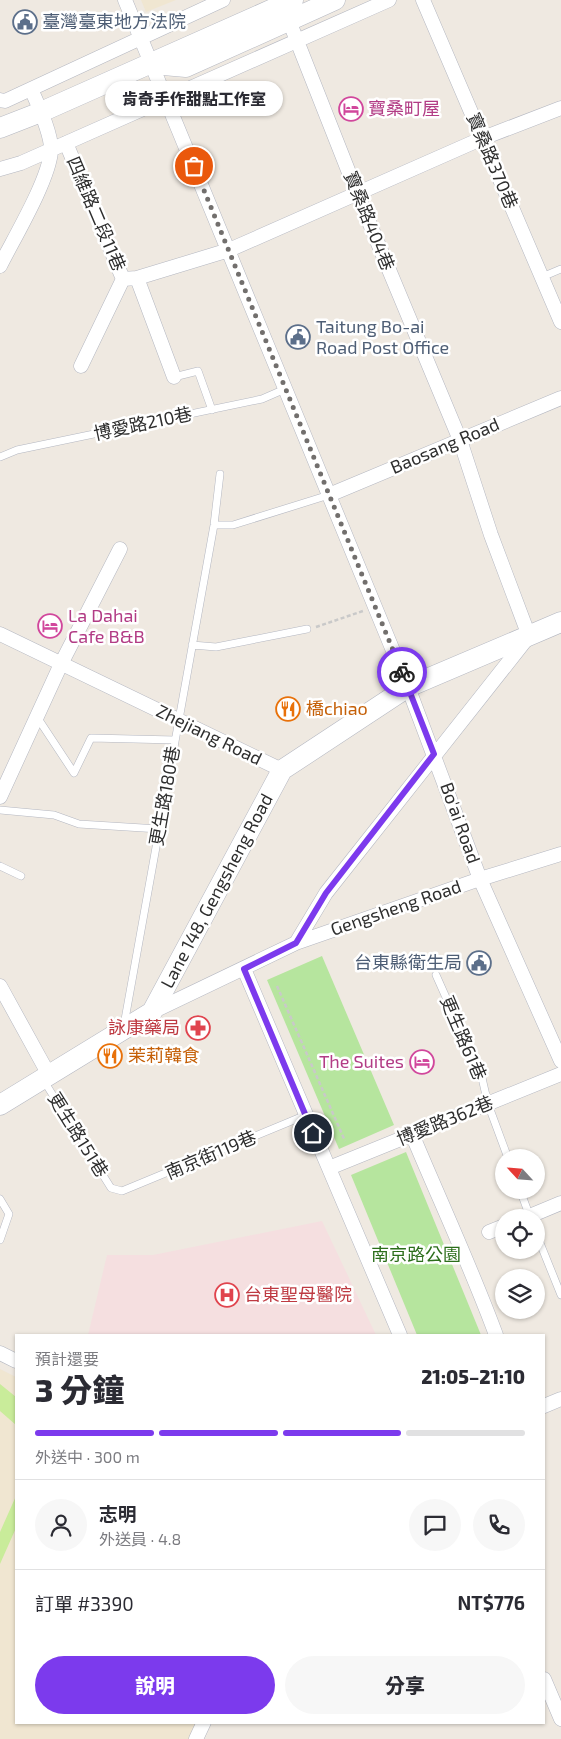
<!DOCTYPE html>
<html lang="zh-TW">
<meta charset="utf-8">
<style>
:root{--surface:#fff;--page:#f7f7f7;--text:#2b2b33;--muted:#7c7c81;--line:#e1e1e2;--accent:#7c3aed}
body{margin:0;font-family:"Exo 2","Noto Sans TC",sans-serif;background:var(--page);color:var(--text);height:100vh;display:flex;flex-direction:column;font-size:19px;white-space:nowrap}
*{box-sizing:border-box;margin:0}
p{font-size:16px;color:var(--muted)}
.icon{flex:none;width:28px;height:28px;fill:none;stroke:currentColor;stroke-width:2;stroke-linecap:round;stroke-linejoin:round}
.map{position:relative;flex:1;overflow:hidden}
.sheet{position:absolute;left:15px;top:1334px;width:530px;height:390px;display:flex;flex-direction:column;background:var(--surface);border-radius:0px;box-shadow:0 1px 4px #0004}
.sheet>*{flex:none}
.needle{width:32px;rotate:296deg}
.fabs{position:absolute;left:495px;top:1149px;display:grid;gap:10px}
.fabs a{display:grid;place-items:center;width:50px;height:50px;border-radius:50%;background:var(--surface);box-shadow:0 1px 4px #0004;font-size:25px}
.pin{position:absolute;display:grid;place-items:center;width:42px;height:42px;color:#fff;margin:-21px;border:2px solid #fff;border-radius:50%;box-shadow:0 1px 5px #0007}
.courier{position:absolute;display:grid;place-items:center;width:50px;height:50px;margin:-25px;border:4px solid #7c3aed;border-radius:50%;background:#fff;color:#222;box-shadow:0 1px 6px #0007}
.bubble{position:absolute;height:35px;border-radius:18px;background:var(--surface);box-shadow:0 1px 4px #0004;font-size:16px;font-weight:800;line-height:35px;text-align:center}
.headline em{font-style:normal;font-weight:800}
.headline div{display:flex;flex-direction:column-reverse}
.headline{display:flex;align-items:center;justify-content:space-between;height:85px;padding:0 20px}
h1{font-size:32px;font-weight:800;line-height:38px}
.bar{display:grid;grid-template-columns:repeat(4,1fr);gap:8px 5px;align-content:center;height:60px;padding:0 20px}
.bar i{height:6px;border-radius:4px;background:var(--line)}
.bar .selected{background:var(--accent)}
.bar p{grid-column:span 4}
.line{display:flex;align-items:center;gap:12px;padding:0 20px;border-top:1px solid var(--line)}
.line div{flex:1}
.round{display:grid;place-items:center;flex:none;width:52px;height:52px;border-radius:26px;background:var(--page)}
.cta{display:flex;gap:10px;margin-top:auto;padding:10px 20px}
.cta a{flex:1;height:58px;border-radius:30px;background:var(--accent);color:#fff;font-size:20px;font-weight:800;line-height:58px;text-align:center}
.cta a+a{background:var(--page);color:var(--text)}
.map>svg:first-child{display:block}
.education{fill:#f0e6d1}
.medical{fill:#f5dfe0}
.green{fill:#b6e59e}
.pitch{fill:#c9ec9a}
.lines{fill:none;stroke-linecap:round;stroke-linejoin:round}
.lane-casing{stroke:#b4b7c1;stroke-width:8}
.street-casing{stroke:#b4b7c1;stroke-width:15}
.secondary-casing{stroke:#b4b7c1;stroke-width:21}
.path{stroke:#c9c9c9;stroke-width:2.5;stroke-dasharray:4 2.5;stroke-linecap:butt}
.lane{stroke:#fff;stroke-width:7}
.street{stroke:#fff;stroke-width:14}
.secondary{stroke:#fff;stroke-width:20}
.done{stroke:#726f6d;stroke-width:5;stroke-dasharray:0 9}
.route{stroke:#7c3aed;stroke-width:6}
.labels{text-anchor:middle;stroke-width:5;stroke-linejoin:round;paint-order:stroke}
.service-label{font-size:18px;fill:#4e5e75;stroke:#fff;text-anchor:start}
.hotel-label{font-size:18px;fill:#b23c85;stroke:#fff;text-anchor:start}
.street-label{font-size:18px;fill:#2e2e2e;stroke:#fff}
.food-label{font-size:18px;fill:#c56008;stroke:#fff;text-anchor:start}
.health-label{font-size:18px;fill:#be3a42;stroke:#fff;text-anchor:end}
.park-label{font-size:18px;fill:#2c6e1b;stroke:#fff}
</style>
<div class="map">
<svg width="561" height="1739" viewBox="0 0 561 1739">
<rect width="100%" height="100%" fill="#efe9e1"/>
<path class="education" d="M141,0h35l-30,12z
M0,1369l16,8v345l181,1 -8,16h-189z"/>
<path class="medical" d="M322,1221l54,114h-288l19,-80h46z"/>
<path class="green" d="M322,956l72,169 -55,24 -72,-169z
M406,1152l75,183h-64l-66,-160z"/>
<path class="pitch" d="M0,1384l16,13v28l-16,-14z
M16,1496v32l-16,36v-32z"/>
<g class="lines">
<g class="lane-casing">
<path id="lane" d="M542,277l19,-8
M174,377l24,-6 14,39
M0,457l17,-7 245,-51 23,-10
M214,525h19l96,-30
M192,645l24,2 91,-18
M37,717l37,56 17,-35 84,2
M0,810l54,5 25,9 80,5
M0,866l21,10
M436,975l46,103 6,26 20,54
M124,1025l90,-500 6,-51
M44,1081l67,107 11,3 184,-76
M520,1190l10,27
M0,1199l9,15 -9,26
M536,1233l25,62"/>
</g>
<g class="street-casing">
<path id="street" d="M125,0l283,687 72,192 81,182
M423,0l138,322
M286,13l71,180 103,247 31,95 38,101 -203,257 -30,50
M0,100l5,1 218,-101
M66,143l57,136 -42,87
M0,169l21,-6 368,-163
M0,266c14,-28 49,-86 51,-115 1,-17 -13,-46 -20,-62
M137,278l37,99
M123,279l14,-1 92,-28 254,-112 78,-30
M329,495l232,-97
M0,634l282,136
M0,797l61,-133 59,-115
M244,969l156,366
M0,986l49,89
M152,1012l144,-69 184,-64 81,-25
M412,1134c28,67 59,133 84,201
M329,1168l232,-94
M525,1218l36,-15
M489,1232l15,-6
M0,1353l16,8
M544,1406l17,-7
M544,1679l17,40
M196,1739l8,-17"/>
</g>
<g class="secondary-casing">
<path id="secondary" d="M152,64l34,3 149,-67
M0,128l41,-16 252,-112
M0,1105l152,-93 130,-242 126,-83 153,-65"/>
</g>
<path class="path" d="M316,627l47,-16
M277,986l68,155"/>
<use href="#lane" class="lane"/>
<use href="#street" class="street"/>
<use href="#secondary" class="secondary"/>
</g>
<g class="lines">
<path class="done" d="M194,166l208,506"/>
<path class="route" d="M313,1133l-69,-164 52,-26 30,-50 108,-139 -32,-82"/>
</g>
<defs>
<g id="civic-ring" transform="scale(1.25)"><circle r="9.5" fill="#fff" stroke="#5c6f8a" stroke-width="1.5"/><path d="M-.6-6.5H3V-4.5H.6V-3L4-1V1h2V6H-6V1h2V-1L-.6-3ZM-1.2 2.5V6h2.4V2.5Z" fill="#5c6f8a"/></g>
<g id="hotel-ring" transform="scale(1.25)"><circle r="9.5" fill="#fff" stroke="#d1479c" stroke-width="1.5"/><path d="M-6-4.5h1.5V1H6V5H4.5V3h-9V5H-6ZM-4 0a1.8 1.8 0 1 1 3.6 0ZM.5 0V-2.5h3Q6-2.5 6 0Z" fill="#d1479c"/></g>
<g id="restaurant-ring" transform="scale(1.25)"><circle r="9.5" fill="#fff" stroke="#e8710a" stroke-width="1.5"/><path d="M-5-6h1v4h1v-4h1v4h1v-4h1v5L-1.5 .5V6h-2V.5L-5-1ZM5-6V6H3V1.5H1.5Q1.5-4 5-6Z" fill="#e8710a"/></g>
<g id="pharmacy-ring" transform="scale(1.25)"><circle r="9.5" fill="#fff" stroke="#e0444e" stroke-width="1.5"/><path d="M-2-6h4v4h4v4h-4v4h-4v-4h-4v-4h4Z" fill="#e0444e"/></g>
<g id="hospital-ring" transform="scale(1.25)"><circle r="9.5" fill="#fff" stroke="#e0444e" stroke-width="1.5"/><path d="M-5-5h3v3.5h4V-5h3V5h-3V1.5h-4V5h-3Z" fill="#e0444e"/></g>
</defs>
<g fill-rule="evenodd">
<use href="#civic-ring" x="25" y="22"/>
<use href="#hotel-ring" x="351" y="109"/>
<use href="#civic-ring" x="298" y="337"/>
<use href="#hotel-ring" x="50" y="626"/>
<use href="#restaurant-ring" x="288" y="709"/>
<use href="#civic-ring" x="479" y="963"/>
<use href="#pharmacy-ring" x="198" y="1028"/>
<use href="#restaurant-ring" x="110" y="1056"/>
<use href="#hotel-ring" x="422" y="1062"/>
<use href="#hospital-ring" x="227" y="1295"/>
</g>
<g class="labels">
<g class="service-label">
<text x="42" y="28">臺灣臺東地方法院</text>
<text x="316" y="333">Taitung Bo-ai<tspan x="316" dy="21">Road Post Office</tspan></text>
<text x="462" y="969" text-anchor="end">台東縣衛生局</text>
</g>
<g class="hotel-label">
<text x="368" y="115">寶桑町屋</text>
<text x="68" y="622">La Dahai<tspan x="68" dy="21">Cafe B&amp;B</tspan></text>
<text x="404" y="1068" text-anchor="end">The Suites</text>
</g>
<g class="street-label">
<text transform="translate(492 161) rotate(67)" y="6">寶桑路370巷</text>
<text transform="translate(96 214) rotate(67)" y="6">四維路二段11巷</text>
<text transform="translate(369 221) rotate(68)" y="6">寶桑路404巷</text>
<text transform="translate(143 424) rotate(-12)" y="6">博愛路210巷</text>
<text transform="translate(445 446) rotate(-23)" y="6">Baosang Road</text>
<text transform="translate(209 735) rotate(26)" y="6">Zhejiang Road</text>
<text transform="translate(165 796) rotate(-80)" y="6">更生路180巷</text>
<text transform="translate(460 823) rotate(70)" y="6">Bo'ai Road</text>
<text transform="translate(217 891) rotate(-62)" y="6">Lane 148, Gengsheng Road</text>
<text transform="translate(396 908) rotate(-19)" y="6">Gengsheng Road</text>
<text transform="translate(463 1038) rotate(67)" y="6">更生路61巷</text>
<text transform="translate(445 1121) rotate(-22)" y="6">博愛路362巷</text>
<text transform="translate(78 1135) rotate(58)" y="6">更生路151巷</text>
<text transform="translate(211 1155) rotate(-23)" y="6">南京街119巷</text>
</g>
<g class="food-label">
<text x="306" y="715">橋chiao</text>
<text x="128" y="1062">茉莉韓食</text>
</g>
<g class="health-label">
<text x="180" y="1034">詠康藥局</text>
<text x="244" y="1301" text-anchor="start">台東聖母醫院</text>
</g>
<g class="park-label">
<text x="416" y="1261">南京路公園</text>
</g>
</g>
</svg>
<div class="fabs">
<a><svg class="needle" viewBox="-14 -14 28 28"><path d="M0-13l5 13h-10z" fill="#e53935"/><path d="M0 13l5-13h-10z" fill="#7c7c81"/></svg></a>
<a><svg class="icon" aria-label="locate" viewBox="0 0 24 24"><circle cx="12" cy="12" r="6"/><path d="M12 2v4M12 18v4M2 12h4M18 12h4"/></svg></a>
<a><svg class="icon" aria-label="layers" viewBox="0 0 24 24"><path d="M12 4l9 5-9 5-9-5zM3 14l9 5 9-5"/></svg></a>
</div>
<div class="pin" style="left:194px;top:166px;background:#ea580c"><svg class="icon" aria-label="bag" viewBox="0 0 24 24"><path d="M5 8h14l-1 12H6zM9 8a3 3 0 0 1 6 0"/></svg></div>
<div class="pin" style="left:313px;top:1133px;background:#1f2937"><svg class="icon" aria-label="home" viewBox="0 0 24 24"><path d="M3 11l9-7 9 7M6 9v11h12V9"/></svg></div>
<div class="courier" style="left:402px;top:672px"><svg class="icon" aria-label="bike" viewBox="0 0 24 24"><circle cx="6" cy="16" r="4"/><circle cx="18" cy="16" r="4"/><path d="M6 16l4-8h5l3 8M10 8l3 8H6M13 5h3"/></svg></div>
<div class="bubble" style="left:105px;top:81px;width:178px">肯奇手作甜點工作室</div>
<section class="sheet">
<div class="headline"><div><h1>3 分鐘</h1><p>預計還要</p></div><em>21:05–21:10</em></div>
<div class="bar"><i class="selected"></i><i class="selected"></i><i class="selected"></i><i></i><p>外送中 · 300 m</p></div>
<div class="line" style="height:90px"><a class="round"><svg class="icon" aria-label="person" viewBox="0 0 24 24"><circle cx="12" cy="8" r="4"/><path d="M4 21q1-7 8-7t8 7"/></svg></a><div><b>志明</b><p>外送員 · 4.8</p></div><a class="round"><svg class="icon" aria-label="chat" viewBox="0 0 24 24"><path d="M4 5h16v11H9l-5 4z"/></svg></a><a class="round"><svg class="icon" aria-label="phone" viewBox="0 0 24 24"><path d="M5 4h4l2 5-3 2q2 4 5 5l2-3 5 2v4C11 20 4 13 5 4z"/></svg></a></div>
<div class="line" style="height:65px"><div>訂單 #3390</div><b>NT$776</b></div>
<div class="cta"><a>說明</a><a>分享</a></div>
</section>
</div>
